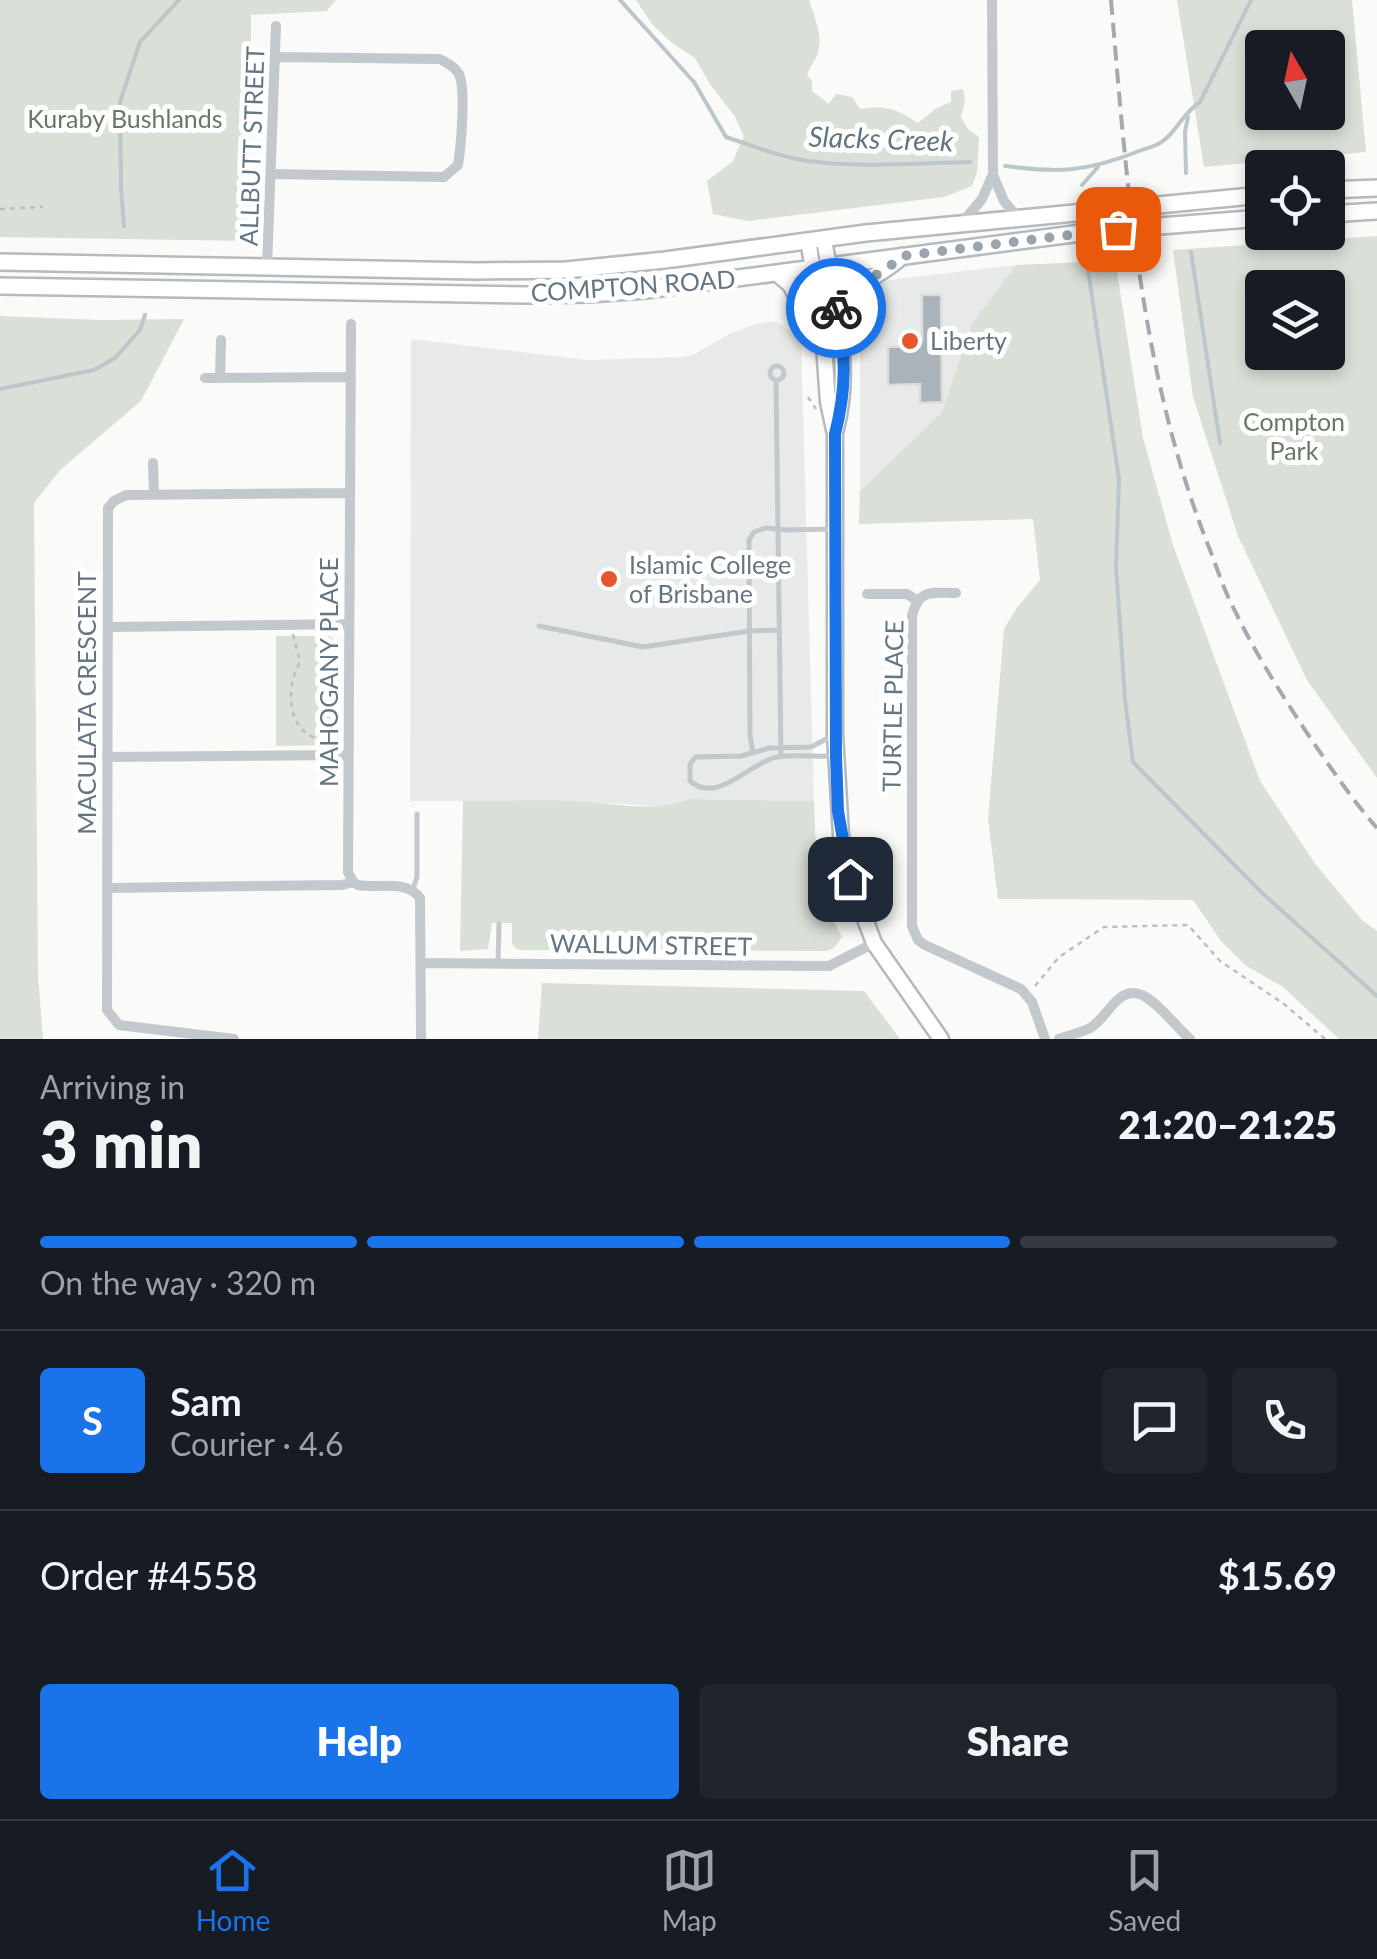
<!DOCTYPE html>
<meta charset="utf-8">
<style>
:root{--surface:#171b24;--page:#20242c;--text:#f1f3f6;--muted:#9ea1a6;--line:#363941;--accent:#1a73e8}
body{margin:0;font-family:Lato,sans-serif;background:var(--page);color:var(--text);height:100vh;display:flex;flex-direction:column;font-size:38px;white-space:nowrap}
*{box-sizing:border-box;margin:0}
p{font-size:32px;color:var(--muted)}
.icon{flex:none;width:55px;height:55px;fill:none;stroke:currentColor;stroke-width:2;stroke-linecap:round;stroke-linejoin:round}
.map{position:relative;height:1039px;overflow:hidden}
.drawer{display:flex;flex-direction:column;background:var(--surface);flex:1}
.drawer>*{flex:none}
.needle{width:65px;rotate:351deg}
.tools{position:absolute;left:1245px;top:30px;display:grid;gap:20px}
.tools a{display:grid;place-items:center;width:100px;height:100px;border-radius:10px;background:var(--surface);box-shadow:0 5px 15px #0003;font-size:50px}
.pin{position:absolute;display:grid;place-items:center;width:85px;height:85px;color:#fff;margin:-42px;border-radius:20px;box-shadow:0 5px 15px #0006}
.courier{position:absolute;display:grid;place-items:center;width:100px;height:100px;margin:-50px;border:8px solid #1a73e8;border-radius:50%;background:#fff;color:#222;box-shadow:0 2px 12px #0007}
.head em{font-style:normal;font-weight:800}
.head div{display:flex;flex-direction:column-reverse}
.head{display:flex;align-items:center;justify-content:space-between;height:170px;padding:0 40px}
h1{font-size:65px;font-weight:800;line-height:75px}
.bar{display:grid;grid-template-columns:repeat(4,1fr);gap:15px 10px;align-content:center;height:120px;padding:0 40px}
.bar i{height:12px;border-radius:8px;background:var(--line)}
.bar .on{background:var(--accent)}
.bar p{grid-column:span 4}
.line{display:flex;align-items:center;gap:25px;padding:0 40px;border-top:2px solid var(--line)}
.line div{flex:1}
.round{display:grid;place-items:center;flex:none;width:105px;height:105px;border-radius:10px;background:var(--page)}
.cta{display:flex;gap:20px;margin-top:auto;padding:20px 40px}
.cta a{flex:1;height:115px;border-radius:10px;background:var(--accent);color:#fff;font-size:40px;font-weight:800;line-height:115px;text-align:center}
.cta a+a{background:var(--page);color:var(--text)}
.tabs{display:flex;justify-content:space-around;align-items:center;height:140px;border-top:2px solid var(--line);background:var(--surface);font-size:28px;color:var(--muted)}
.tabs a{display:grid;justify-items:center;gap:5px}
.tabs .on{color:var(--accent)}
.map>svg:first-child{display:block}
.built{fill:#e8e9e9}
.green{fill:#dadfd7;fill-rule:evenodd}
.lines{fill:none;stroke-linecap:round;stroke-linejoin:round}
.stream{stroke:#bbc7cb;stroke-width:4}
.building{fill:#aab3b9;stroke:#dcdcda;stroke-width:2.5}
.secondary-casing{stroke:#b3babf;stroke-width:19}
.primary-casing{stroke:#b5babe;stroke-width:20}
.path{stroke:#bbbfc2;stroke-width:2.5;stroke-dasharray:5 5;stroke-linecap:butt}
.lane{stroke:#c3c8cc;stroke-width:5}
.street{stroke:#c3c8cc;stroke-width:10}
.secondary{stroke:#fff;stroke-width:14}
.primary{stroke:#fff;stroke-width:15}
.rail{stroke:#a2aab0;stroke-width:4;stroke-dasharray:15 8;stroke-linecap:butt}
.done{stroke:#99a4ac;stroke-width:10;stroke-dasharray:0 18}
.route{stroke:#1a73e8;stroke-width:12}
.poi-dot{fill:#e4572e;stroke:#fff;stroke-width:4}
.labels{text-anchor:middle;stroke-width:10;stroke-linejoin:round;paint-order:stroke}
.park-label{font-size:25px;fill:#687a64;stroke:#fff}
.street-label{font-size:25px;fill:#657683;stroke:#fff}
.poi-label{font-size:25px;fill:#657683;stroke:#fff;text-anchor:start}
.water-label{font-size:28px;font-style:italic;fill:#60757c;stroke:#fff}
</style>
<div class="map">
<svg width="1377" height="1039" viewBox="0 0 1377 1039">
<rect width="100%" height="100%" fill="#fafaf8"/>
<path class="built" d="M1016,265l-45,60 -29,87 -82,79v-182l15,-21 13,-8z
M774,321l10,5 17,15 13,460 -125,-2 -14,6 -18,1 -83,-5h-164l1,-462 176,21 97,-3 9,-2 36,-21 24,-9z"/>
<path class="green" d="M0,0h336l-9,11 -76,4 -1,226 -250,-4z
M636,0h173c5,17 14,34 9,52 -2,8 -8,14 -11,23l5,6v10l17,13 7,-10 16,3 8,12c27,-4 35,-1 58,14l17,-14 16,-7v-11l12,-2 2,12 -4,16 6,11 12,9 -2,35 -5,14 -28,11 -196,24 -35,-7 -6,-33 26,-20 11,-25 -10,-21 -23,-29 -16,-28 -23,-15 -21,-20z
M1177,0h175l14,152 -162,15zM1262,48h66v64h-66z
M1377,236v542l-70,-98 -69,-144 -45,-139 -20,-147zM1262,288h66v64h-66z
M1109,261l7,5 27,172 30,107 87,236 56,84 46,55 15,11v108h-38l-56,-52 -38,-22 -24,-24 -28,-41 -195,-1 -10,-80 16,-190 13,-21 23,-28 -7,-61 -174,5 1,-33 82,-79 29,-87 45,-60z
M0,316l100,4 84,-1 -43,82 -81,69 -26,33 4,473 5,63h-43z
M276,636h53l9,6v98l-12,5 -50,1z
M689,799l125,2c2,53 2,89 28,136l-8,11 -7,3 -306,-1 -6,-2 -3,-5v-20h-20l-4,26 -28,2 3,-150c36,0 73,-1 110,0 37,1 81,13 116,-2z
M542,983l322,8 36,48h-362z"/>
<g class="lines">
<path class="stream" d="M620,0l74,82 32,55c27,9 54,20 82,24 53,7 109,2 162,1
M1005,166c52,7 80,6 129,-13 9,-4 22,-6 29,-12 14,-10 19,-27 37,-39l51,-102
M1186,173l-1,-41 3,-15
M1082,185l16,-18
M124,226l-3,-38 -1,-86 20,-60 39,-42
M1191,252l29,191
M1087,263l32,216 -3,88 9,132 8,63 128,130 116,104
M0,389l94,-19 21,-12 25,-28 5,-15"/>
</g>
<path class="building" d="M922,295h19l1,107 -22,1v-19l-32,1v-38l32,-1v-5h2z"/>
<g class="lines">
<g class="secondary-casing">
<path id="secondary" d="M824,239c10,64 29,125 12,190
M808,241l14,77 6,84 7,32v300l6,101 9,44 24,64 67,96"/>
</g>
<g class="primary-casing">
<path id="primary" d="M1328,190l49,-2
M1328,214l49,-3
M0,262l476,9 90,-1 99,-10 201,-27 396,-38
M777,273l14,12 17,35 16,11
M0,286l528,9 60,-1 58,-4 450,-59 166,-13
M836,305c19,-22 45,-29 66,-49"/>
</g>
<path class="path" d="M0,209l43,-2
M808,397l8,12
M293,634l7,28c-12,20 -14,55 6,71 7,5 17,8 23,11
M1035,986l24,-29 45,-30 84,-2 32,36 64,43 41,35"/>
<path class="lane" d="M770 373a7 7 0 1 1 14 0a7 7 0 1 1-14 0Z
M776,381l5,376
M539,626l104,21 106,-16 29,-1
M832,736l-21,11 -41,1 -29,8 -45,1 -6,7v17c28,24 60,-19 87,-24 18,-3 37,0 55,-1
M753,753l-3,-18 -1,-195 5,-8 12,-4 21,2 45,-1
M413,889l4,-12v-63
M498,963l1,-39"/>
<path class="street" d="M271,174l173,3 14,-12c3,-18 8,-76 1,-91 -5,-8 -12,-11 -19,-15l-165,-2
M993,175l11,26 14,17
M962,223l20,-24 11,-25 -1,-174
M267,267l9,-241
M351,324l-3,548 5,10 5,3c22,4 48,-6 62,13l1,141
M205,378l146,-1
M220,378l1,-38
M153,463l1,31
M956,593c-24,0 -36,-5 -44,22v311l6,14 7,5 96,44 11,13 13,37
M867,594h40l9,6
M108,627l241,-3
M107,757l241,-2
M107,888l235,-3 11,-3
M421,963l408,3 45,-23
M234,1039l-115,-14 -12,-15 1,-502 6,-7 12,-6 224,-2
M1059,1039c10,-4 21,-6 31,-11 17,-9 28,-44 52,-33 16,7 34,32 48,44"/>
<use href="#secondary" class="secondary"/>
<use href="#primary" class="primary"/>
<path class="rail" d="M1111,0c16,185 29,376 99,550 8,21 15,43 26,63 20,41 44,79 69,117 23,34 45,67 72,98"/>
</g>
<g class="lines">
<path class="done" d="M836,308v-3c19,-22 45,-29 66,-49l216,-27"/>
<path class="route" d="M836,308c11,44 10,83 -1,126l1,322 2,55 12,68"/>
</g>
<g class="poi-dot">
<circle cx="910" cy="341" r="10"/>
<circle cx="609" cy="579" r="10"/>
</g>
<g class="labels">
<g class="park-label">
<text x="125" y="128">Kuraby Bushlands</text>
<text x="1294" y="431">Compton<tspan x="1294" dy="29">Park</tspan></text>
</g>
<g class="street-label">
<text transform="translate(252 146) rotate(-88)" y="9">ALLBUTT STREET</text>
<text transform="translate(633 286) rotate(-4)" y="9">COMPTON ROAD</text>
<text transform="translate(329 672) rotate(-90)" y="9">MAHOGANY PLACE</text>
<text transform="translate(87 703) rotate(-90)" y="9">MACULATA CRESCENT</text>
<text transform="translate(893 706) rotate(-89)" y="9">TURTLE PLACE</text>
<text transform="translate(651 945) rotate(1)" y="9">WALLUM STREET</text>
</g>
<g class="poi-label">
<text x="930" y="350">Liberty</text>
<text x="629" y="574">Islamic College<tspan x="629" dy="29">of Brisbane</tspan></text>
</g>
<g class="water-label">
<text transform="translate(881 139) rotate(2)" y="10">Slacks Creek</text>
</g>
</g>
</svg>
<div class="tools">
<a><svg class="needle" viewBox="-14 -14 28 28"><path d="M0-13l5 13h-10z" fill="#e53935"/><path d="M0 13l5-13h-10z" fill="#9ea1a6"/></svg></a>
<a><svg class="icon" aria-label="locate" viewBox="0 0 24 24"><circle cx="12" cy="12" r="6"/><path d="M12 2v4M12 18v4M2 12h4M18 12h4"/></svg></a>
<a><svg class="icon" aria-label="layers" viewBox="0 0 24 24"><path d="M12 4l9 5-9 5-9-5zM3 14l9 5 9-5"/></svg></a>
</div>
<div class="pin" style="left:1118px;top:229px;background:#ea580c"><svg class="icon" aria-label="bag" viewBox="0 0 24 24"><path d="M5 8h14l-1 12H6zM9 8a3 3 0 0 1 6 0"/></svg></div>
<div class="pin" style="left:850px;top:879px;background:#1f2937"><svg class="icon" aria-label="home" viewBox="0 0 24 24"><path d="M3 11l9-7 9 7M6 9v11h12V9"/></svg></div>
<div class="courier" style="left:836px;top:308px"><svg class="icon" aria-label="bike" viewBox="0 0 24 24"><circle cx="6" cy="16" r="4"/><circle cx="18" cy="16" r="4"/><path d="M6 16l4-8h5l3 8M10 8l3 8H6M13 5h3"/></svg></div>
</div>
<section class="drawer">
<div class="head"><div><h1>3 min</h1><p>Arriving in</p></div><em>21:20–21:25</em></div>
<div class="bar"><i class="on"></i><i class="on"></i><i class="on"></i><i></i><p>On the way · 320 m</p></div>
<div class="line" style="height:180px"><b class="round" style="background:var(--accent);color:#fff">S</b><div><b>Sam</b><p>Courier · 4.6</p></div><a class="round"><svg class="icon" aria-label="chat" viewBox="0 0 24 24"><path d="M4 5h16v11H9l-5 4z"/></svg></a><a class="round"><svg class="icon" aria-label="phone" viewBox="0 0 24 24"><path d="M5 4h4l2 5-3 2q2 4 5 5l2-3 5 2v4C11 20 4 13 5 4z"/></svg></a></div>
<div class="line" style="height:130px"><div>Order #4558</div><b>$15.69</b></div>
<div class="cta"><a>Help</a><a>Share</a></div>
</section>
<nav class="tabs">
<a class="on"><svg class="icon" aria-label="home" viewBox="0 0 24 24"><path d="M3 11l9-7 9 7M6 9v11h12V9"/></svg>Home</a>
<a><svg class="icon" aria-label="map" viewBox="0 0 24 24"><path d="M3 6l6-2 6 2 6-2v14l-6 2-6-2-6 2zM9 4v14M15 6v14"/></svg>Map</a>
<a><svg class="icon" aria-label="saved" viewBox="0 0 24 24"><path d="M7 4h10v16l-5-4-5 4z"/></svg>Saved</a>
</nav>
